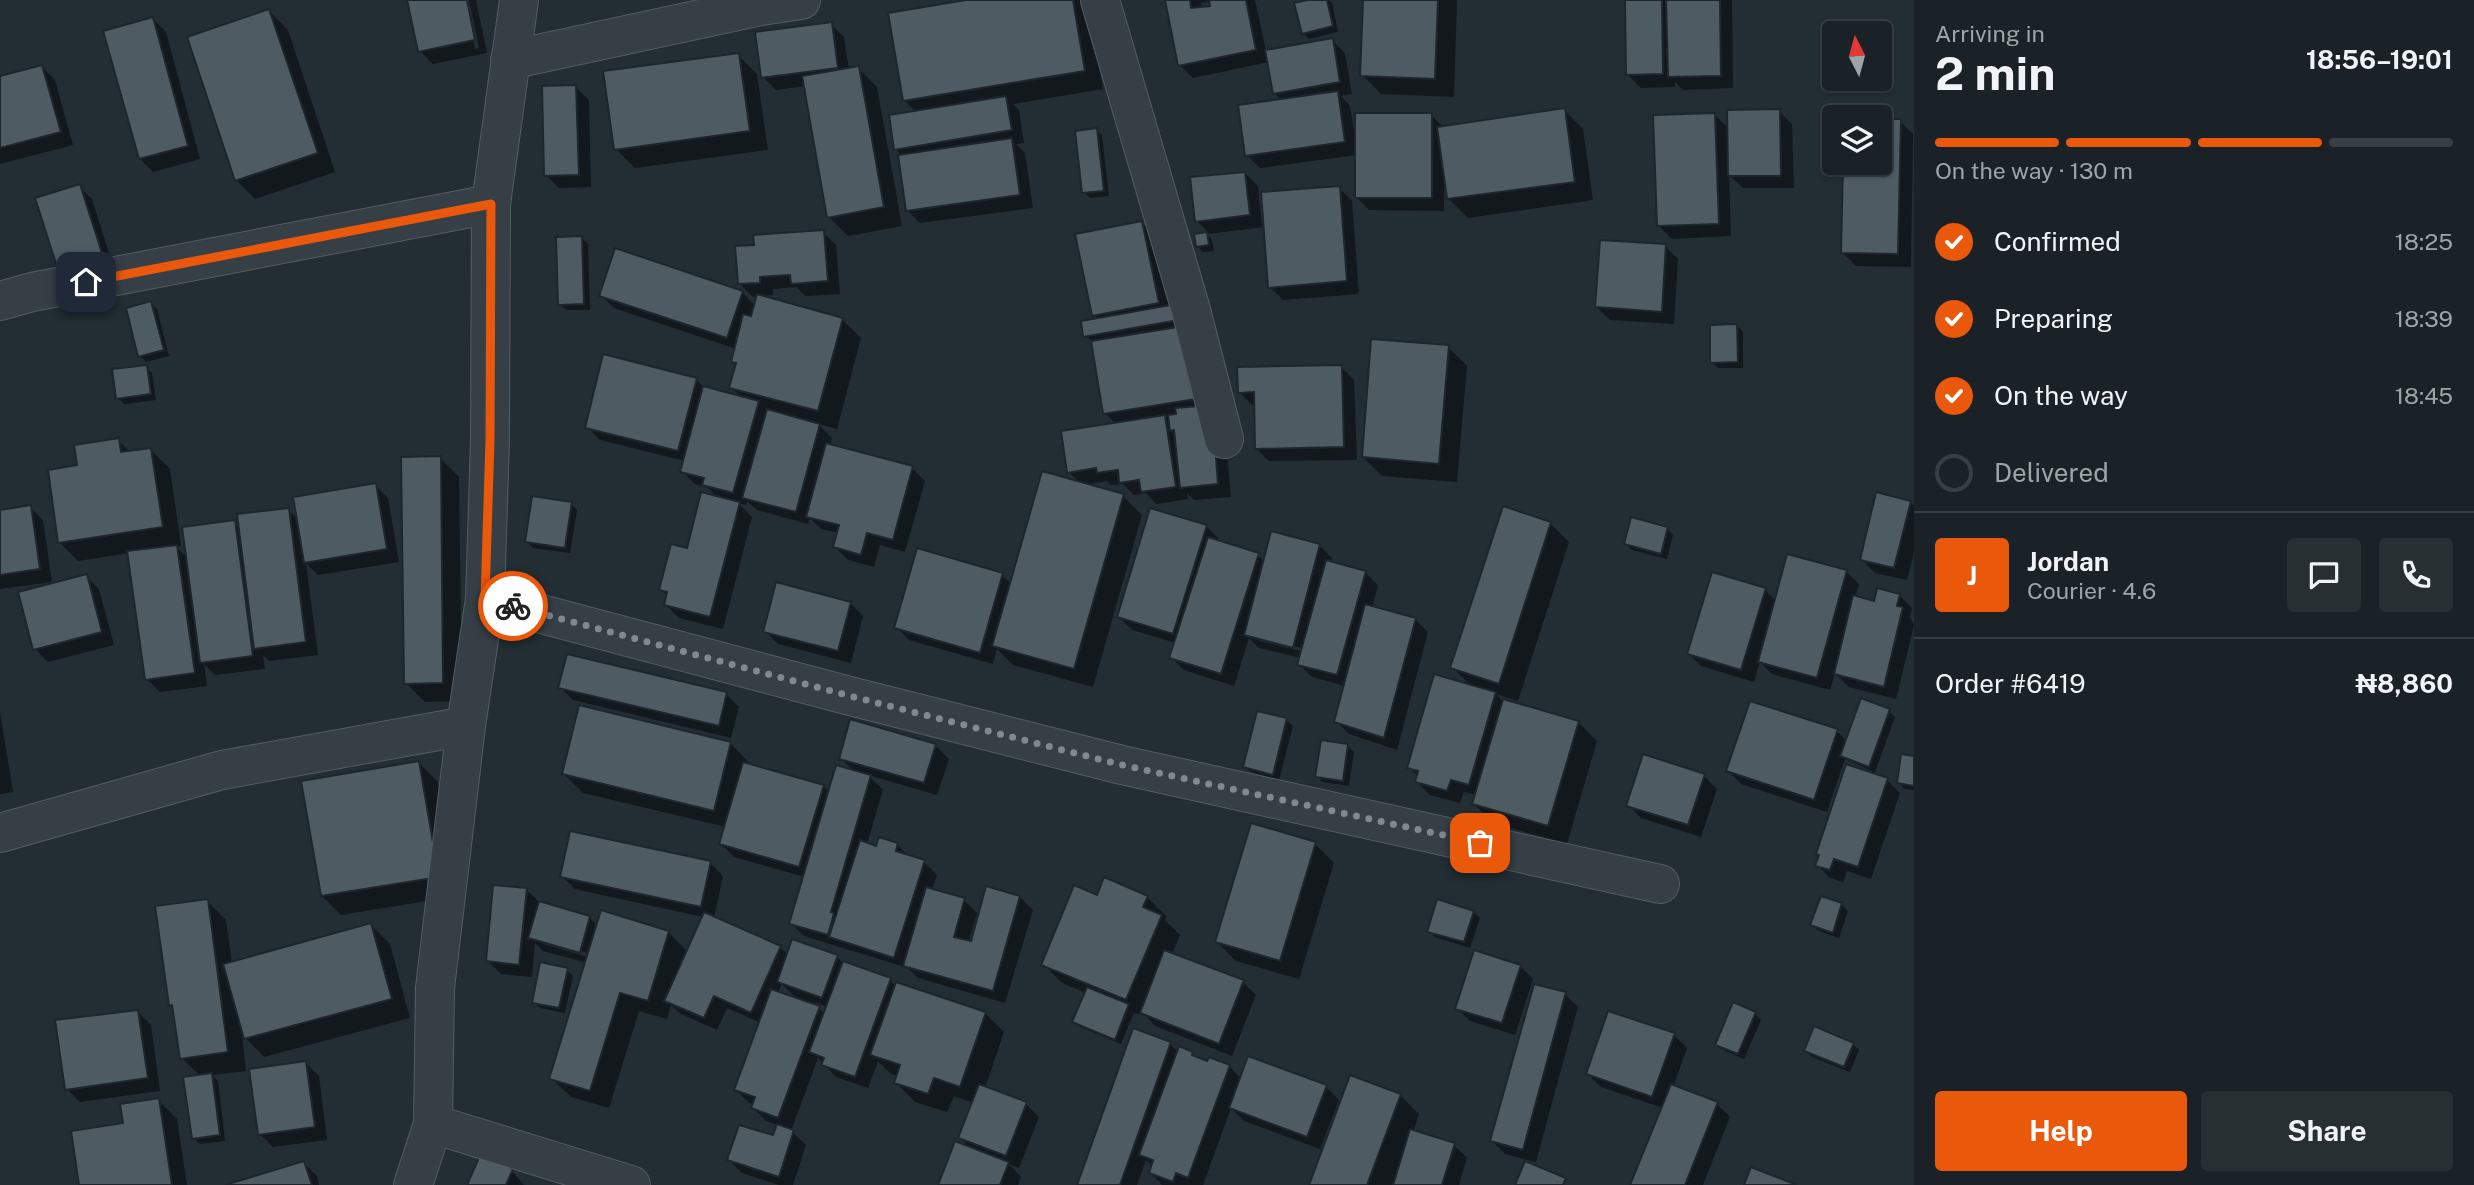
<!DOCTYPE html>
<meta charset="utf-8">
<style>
:root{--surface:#1a2227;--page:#272f33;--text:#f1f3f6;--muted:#9fa4a7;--line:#383f44;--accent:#ea580c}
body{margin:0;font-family:"Public Sans",sans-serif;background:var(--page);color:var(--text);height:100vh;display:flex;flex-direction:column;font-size:26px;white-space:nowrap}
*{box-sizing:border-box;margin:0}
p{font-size:23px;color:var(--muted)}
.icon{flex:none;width:38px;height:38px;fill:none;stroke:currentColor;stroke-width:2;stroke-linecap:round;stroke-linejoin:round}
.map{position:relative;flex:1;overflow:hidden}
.panel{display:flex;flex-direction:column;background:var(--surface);width:560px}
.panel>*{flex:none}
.needle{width:46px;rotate:354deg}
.buttons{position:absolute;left:1822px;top:21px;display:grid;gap:14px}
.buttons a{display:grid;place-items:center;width:70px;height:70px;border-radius:7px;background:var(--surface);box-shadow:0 2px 5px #0004,0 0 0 2px var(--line);font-size:35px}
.pin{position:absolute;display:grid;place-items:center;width:60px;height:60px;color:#fff;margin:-30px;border-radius:14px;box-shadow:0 4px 10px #0006}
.courier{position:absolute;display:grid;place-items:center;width:70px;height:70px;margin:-35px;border:5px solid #ea580c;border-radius:50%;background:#fff;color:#222;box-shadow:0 2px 9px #0007}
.overview em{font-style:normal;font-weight:700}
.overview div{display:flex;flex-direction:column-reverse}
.overview{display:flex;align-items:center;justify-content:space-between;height:119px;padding:0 21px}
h1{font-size:46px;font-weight:700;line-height:52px}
.bar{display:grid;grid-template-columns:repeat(4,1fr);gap:10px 7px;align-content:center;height:84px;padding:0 21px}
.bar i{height:9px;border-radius:5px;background:var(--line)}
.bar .selected{background:var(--accent)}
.bar p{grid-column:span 4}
.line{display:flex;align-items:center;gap:18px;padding:0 21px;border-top:2px solid var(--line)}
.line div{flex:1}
.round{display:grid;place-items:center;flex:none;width:74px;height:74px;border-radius:7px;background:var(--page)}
ol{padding:0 21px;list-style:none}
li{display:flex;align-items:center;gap:21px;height:77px}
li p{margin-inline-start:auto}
li .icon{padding:7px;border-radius:50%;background:var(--accent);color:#fff;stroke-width:4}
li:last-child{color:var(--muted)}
li i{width:38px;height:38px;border:4px solid var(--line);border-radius:50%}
.cta{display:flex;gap:14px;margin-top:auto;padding:14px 21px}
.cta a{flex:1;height:80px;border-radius:7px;background:var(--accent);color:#fff;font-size:28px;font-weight:700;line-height:80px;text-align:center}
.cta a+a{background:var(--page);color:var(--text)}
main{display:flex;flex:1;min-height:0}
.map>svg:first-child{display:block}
.shadow{fill:#0007;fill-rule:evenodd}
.building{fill:#4e5b63;stroke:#1d262c;stroke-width:2}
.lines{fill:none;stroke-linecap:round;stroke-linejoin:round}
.minor-casing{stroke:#535d63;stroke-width:40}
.minor{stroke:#353f45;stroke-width:38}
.done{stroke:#7e8990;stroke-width:7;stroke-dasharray:0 12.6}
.route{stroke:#ea580c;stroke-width:9}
</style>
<main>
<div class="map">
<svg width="1914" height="1185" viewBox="0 0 1914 1185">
<rect width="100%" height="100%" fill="#222e34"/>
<path class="shadow" d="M409,0h56l10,49 4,-1 -10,-48h7l11,53 -54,11 -13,-13z
M977,0h109l3,3 14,86 -90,15 6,6 5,33 -8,1 9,9 8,55 -113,15 -13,-13 -5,-54 -7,-7 21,-37 -12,-12z
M1167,0h88l11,51 66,-11 13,13 7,41 -11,2 9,10 5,32 76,-23 13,13 120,-18 19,19 10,71 -125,18 -19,-19 -3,-19 -2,1v30l-75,-1 -13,-13 1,-42 -97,13 -13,-13 35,-54 -8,-8 -5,-31 -76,16 -13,-13zM1211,1l1,6 -10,1 -1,-5z
M1314,0h14l4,3 6,29 -29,7 -6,-6z
M1365,0h92l-3,97 -73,-3 -19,-19z
M1627,0h105l1,88 -50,2 -8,-8v5l-34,1 -13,-13z
M269,11l19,19 47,142 -80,27 -19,-19z
M153,19l13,13 34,127 -47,13 -13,-13z
M831,24l13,13 5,33 9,-2 19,19 25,139 -54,10 -19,-19 -24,-131 -29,4 -13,-13z
M738,55l19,19 11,76 -133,18 -19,-19z
M42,67l13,13 18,65 -73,19v-86z
M576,87l13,13 2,87 -32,1 -13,-13z
M1779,111l13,13 2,64h-51l-14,-13 2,61 -59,3 -13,-13 56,-111 14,14z
M1880,121h20l13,13 -2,133 -55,-1 -13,-13 2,-90h35z
M1096,129l6,7 7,60 -19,2 -6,-6z
M1245,173l13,13 4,41 77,-39 13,13 7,93 -76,6 -13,-13 -5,-60 -58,7 5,6 2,11 -11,1 -6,-6 -1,-10 13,-3 -12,-12z
M79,186l13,13 22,70 -42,13z
M1142,223l13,13 14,71 55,113 7,77 -37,3 -7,-7 1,6 -32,5 -10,-11 -12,2 -11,-11 -12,1 -4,-4 -23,4 39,11 19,19 -49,172 -80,-22 -16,-16 -4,15 -84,-24 -13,-13 106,-52 10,10 69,-101 -12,-12 47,-48 -11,-11 -12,-71 -8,-6 13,-17 -4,-4z
M823,232l13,13 4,49 -35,2 -8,-9 -24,2v6l-14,1 83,23 19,19 -24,91 -19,-5 14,14 -2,8 82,22 13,13 -20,71 -25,-7 -6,22 -26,-7 -13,-13 4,-14 -18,-4 -11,-11 -2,6 -51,-14 -10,-9 -1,4 -8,-2 14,14 -29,112 -44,-11 -13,-13 2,-9 -7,-6 58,-91 -11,-11 -13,-4 -13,-13 3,-10 -85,-21 -13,-13 109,-48 9,10 37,9 -11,-11 6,-22 -4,-4 3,-12 -122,-41 -13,-13 141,-3 13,14 3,-10 -5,1 -13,-13 15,-37z
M582,238l6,6 2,66h-24l-6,-6z
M1665,246l13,13 -4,65 -64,-4 -13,-13z
M151,303l6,6 12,47 -23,6 -6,-6z
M1737,326l6,6v36h-25l-6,-6z
M1448,347l19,19 -10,116 -75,-6 -19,-19z
M146,367l6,6 4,27 -32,4 -6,-6z
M1341,367l13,13 3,80 -88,1 -13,-13v-43h-4l-13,-13z
M118,440l13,13 20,-3 19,19 11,77 -5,1 12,11 46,-36 6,6 48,-18 11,10 76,-35 13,13 11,64 -81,13 -12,-12 12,92 -49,6 -6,-6 2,14 -50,6 -11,-11 3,22 -47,6 -13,-13 -18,-126 -51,8 -19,-19 20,-75z
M440,458l19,19 3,224 -37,1 -19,-19z
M1910,502l4,4v46l-7,28 -32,-7 -13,-13z
M571,504l6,6 -7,43 -37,-5 -6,-6z
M30,507l13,13 9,62 -52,7v-77z
M1550,523l19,19 -51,159 -22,-7 7,8 75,20 19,19 -30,103 -74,-21 -19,-19 2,-9 -12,-3 -4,11 -30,-8 -13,-13 1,-6 -9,-8 63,-81 -20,-20z
M1206,526l13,13 -1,3 40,13 7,7 54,-17 13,13 -1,5 34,9 13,13 -6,23 43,11 13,13 -31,118 -48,-16 -13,-13 9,-35 -33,-9 -13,-13 2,-6 -42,-10 -10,-10 -15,48 -50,-16 -13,-13 5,-14 -44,-13 -13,-13zM1259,637l43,11 -1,3 -42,-10z
M1667,529l6,6 -6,24 -35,-9 -6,-6z
M1846,571l13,13 -4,14 20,5 24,-8 13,13 -2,9 4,8 -18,74 -47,-12 -14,-14 -5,17 -58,-16 -12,-12 -6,20 -53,-16 -12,-12 76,-64 11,11z
M86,576l13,13 15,56 -66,17 -13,-13z
M850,603l13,13 -12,47 -73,-19 -13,-13z
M560,687l166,7 13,13 -8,31 -158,-38z
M1889,711l6,6 -21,58 13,5 13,13 -29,86 -24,-8 -4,11 -13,-4 -13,-13 55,-94 -27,-12 -18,53 -86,-28 -13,-13 109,-40 10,10z
M0,712l13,80 -13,2z
M1286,720l7,6 -14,54 -28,-8 -7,-6z
M852,721l84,25 13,13 -12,36 -69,-20 15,15 -16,54 10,4 20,-4 13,14 14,4 13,13 -5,15 32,10 13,13 -9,30 4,1 48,-47 13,13 -28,93 -87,-25 -10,-10 -104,-32 -13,-13 14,-46 -71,-20 -13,-13 5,-17 -143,-34 -19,-19 166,-31 19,20 -1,2 75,21 7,7 26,-20 -15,-15z
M1347,746l7,6 -5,34 -26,-4 -6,-6z
M1914,758v32l-9,-1 -6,-6z
M419,763l19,19 19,114 -116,19 -19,-19z
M1704,776l13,13 -16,48 -60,-19 -13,-13z
M1315,844l19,19 -35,116 -63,-18 -19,-19z
M710,863l13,13 -9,42 66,29 8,8 49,2 6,6 47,17 6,6 89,27 19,19 -19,56 41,16 13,13 -20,51 -10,-4 12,13 -3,8h-78l33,-35 -13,-12 14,-35 -20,-7 -7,16 -32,-10 -19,-19 2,-7 -7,-2 -13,-13 -10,27 -32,-11 -18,-19 -27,73 15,14 -13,40h-14l-37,-12 -13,-13 45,-23 4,-12 -12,-4 -13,-13 1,-4 -5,-1 -13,-13 25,-67 -34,-15 -10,22 -38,-17 -8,-8 -4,14 -28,-8 -30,97 -38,-11 -20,-19 36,-115 -44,-12 -8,-8 -3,34 -31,-3 -13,-13 39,-71 13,13 49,14 9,9 70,6 20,20 15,-35 -128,-28 -13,-13zM543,941l46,12 -1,4 -45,-13zM782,984l16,16 -20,-7zM813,1002l15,5 -3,7z
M1147,897l19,19 -1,4 15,15 -8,20 71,27 13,13 -24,61 -77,-30 -9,-10 -12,-3 -13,31 -41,-17 -6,-6 12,-28 -24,-10 -19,-19z
M1822,898l20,7 6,6 -9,27 -20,-7 -7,-6z
M207,901l19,19 6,43 139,-38 19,19 20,74 -146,39 -22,-23 4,37 -34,4 6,6 7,60 -25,3 -7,-6 7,-62 -18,-18 -8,-49 -4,-4z
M1473,912l7,6 -10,30 -35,-11 -6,-6z
M1520,966l13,13 -18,56 -45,-14 -13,-13z
M567,970l6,6 -8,37 -25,-5 -6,-6z
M1565,994l13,13 -42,155 -31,-8 -13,-13z
M138,1012l13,13 9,66 -80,11 -13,-13z
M1755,1014l6,6 -17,39 -21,-9 -6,-6z
M1674,1035l13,13 -14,39 44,17 13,13 -27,68h-71l31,-77 -62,-21 -13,-13z
M1170,1044l8,8 14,1 7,7 30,6 12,13 85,8 13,13 -19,49 -76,-28 -13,-13 -28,77h-41l-11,-12 2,-7 -7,-6 -9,25h-58z
M1853,1044l6,6 -9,22 -38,-15 -6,-6z
M306,1063l13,13 8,64 -54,7 -13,-13z
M1400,1095l19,19 -6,18 41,13 13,13 -8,27h-148z
M158,1100l19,19 10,66h-106l44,-60z
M304,1163l13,13 2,9h-88z
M512,1171l12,14h-55z"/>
<path class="building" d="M407,0h60l8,40 -57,12z
M966,0h107l12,71 -182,30 -15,-88z
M1165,0h25l1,8 19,-2 -1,-6h37l10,50 -78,16z
M1307,0h20l6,26 -31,8 -8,-31z
M1363,0h75l-3,79 -75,-3z
M1625,0h37l1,74 -37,1z
M1666,0h54l1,76 -53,1z
M269,9l49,144 -83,28 -48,-144z
M153,17l35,129 -49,13 -36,-128z
M832,22l6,46 -77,10 -6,-46z
M1333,38l7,44 -67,12 -8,-44z
M739,53l11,78 -136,19 -11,-79z
M42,65l19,67 -61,16v-72z
M859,66l25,141 -57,11 -25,-142z
M576,85l3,90 -35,1 -2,-90z
M1338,91l7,51 -100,14 -7,-51z
M1006,96l6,34 -118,20 -5,-35z
M1565,108l10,74 -128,17 -10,-72z
M1780,109l1,67h-53l-1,-66z
M1355,113h77v85h-77z
M1715,113l4,111 -62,2 -4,-111z
M1880,119h21l-3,135 -57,-1 2,-90h37z
M1097,128l7,63 -22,2 -7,-62z
M1012,138l8,57 -114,16 -8,-56z
M1245,172l5,43 -55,7 -5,-45z
M80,184l23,72 -45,14 -23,-72z
M1340,186l7,95 -79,7 -7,-96z
M1142,221l17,82 -67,13 -17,-82z
M824,230l4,51 -37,3 -1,-9 -30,2v6l-22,1 -3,-38 19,-1 -1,-10z
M1207,232l2,13 -13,2 -2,-13z
M582,236l2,68 -26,1 -2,-68z
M1600,240l66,4 -4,68 -67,-5z
M615,248l128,43 -16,47 -128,-42z
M757,294l86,24 -25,93 -89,-23 7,-25 -5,-1 12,-48 8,2z
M151,301l13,49 -26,7 -12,-49z
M1176,304l3,16 -96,17 -2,-16z
M1737,324l1,38 -28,1v-38z
M1190,325l12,73 -99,16 -12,-73z
M1371,339l78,6 -10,119 -77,-7z
M603,354l94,24 -19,73 -93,-23z
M147,365l4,29 -35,5 -4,-30z
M1342,365l2,82 -89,2 -1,-57 -16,1 -1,-26z
M703,386l56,15 -26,92 -31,-8 2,-7 -24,-6z
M1212,405l6,79 -38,4 -6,-58 -4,1 -2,-16 8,-1 -1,-6z
M767,409l53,15 -24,88 -54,-14z
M1165,415l11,72 -35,5 -2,-12 -20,3 -1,-13 -21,3 -1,-5 -29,5 -6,-42z
M119,438l2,14 30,-4 12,79 -105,16 -10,-73 29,-5 -3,-20z
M826,443l87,23 -20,74 -26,-7 -6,22 -28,-8 6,-22 -33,-8z
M441,456l2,227 -39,1 -3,-227z
M1042,471l82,23 -50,175 -82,-23z
M376,483l11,66 -83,14 -11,-66z
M701,492l39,10 -30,115 -46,-12 3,-13 -8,-2 12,-46 16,4z
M1876,492l35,9 -17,67 -34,-8z
M532,496l40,6 -7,46 -40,-6z
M31,505l9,64 -40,6v-65z
M1503,506l48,16 -52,162 -49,-16z
M289,508l17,134 -52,7 -17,-135z
M1150,508l57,17 -34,109 -56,-17z
M1631,517l37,10 -7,27 -37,-10z
M235,520l18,136 -53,7 -18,-136z
M1271,531l49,13 -27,104 -49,-13z
M1208,537l51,16 -38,121 -52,-16z
M177,545l18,128 -50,7 -18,-129z
M917,548l86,25 -23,80 -86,-25z
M1787,554l60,16 -30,108 -59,-16z
M1326,560l40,11 -29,104 -40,-10z
M1712,572l54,16 -25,82 -54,-16z
M87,574l15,58 -69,18 -15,-58z
M776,582l75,20 -13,49 -75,-19z
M1877,588l23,6 -3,12 6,1 -19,80 -50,-13 19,-79 21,6z
M1365,604l51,14 -32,120 -50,-16z
M567,654l160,38 -8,34 -161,-38z
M1434,674l62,18 -27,93 -18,-5 -4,11 -32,-9 3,-11 -11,-3z
M1861,698l29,11 -21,58 -29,-11z
M1503,699l76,22 -31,105 -76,-22z
M1750,701l88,28 -24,71 -88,-29z
M579,705l152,37 -17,69 -152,-37z
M1257,711l30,7 -14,57 -30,-8z
M850,719l86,25 -12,39 -85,-24z
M1321,740l27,4 -5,37 -28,-4z
M1643,754l62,20 -17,51 -62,-19z
M1901,754l13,2v30l-17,-3z
M419,761l20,116 -118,19 -20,-115z
M743,762l81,23 -25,82 -80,-23z
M1846,764l42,14 -30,89 -24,-8 -4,11 -15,-4 4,-11 -3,-1z
M836,765l35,10 -40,137 3,1 -6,22 -39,-11z
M1251,823l65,19 -36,119 -65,-19z
M570,831l141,30 -10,46 -141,-30z
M879,837l19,6 -2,8 29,9 -31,98 -65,-21 31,-97 16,6z
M1104,877l44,19 -5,11 19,8 -36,85 -85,-35 33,-80 23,10z
M493,885l34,3 -8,77 -33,-4z
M986,886l34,10 -27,95 -90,-25 23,-79 39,11 -11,39 17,4z
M1821,896l21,7 -9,30 -23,-8z
M208,899l20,153 -48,7 -8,-54 -3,1 -14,-100z
M1437,899l37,12 -10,31 -37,-10z
M539,901l51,15 -10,37 -52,-15z
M601,910l68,21 -21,70 -28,-8 -30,98 -41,-12z
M704,912l77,34 -30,67 -37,-17 -10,22 -40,-17z
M371,923l21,76 -148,40 -21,-75z
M792,939l46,16 -16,43 -45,-16z
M1164,950l80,30 -25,64 -79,-31z
M1474,950l47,15 -19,58 -47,-14z
M843,961l48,17 -36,99 -34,-12 3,-7 -15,-6z
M540,962l28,6 -9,40 -27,-5z
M896,982l90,30 -26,75 -26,-9 -6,16 -34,-11 6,-18 -30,-10z
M1534,984l32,8 -43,158 -33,-9z
M1087,987l42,17 -14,36 -43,-18z
M771,989l49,17 -42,112 -27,-10 4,-11 -21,-7z
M1733,1002l23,10 -18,42 -23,-9z
M138,1010l10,68 -83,12 -10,-70z
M1608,1011l67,22 -23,64 -66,-23z
M1814,1026l40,17 -10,24 -40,-16z
M1133,1028l38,14 -51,143h-43z
M1179,1046l14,6 -1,3 15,6 2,-4 21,8 -42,113 -12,-5 -3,9 -24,-9 4,-13 -14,-5z
M1248,1056l79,29 -20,52 -78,-29z
M306,1061l9,66 -57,8 -9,-66z
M212,1073l8,62 -28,4 -9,-62z
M1350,1075l51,19 -34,91h-58z
M979,1084l48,18 -21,54 -48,-18z
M1671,1084l47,18 -33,83h-55z
M159,1098l13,87h-93l-8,-54 52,-8 -3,-19z
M777,1124l17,6 -15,47 -52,-17 12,-35 34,10z
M1410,1129l45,14 -13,42h-49z
M955,1141l54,21 -9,23h-62z
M480,1155l33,14 -7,16h-39z
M304,1161l8,24h-87z
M1525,1161l41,17 -3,7h-48z
M1751,1167l46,18h-53z"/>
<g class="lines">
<g class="minor-casing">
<path id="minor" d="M1100,0l91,310 33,129
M510,60l251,-54 40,-6
M0,301l32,-9 459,-88
M485,599l365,97 272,69 538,119
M0,833l222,-63 244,-44
M433,1124l198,61
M413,1185l20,-61 2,-136 31,-262 19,-127 5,-159 1,-236 28,-204"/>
</g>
<use href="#minor" class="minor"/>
</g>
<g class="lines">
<path class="done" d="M513,606l337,90 272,69 358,78"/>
<path class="route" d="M86,282l405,-78 -1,236 -5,159 28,7"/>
</g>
</svg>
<div class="buttons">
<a><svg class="needle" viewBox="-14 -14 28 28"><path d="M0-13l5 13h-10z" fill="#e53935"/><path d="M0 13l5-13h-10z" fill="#9fa4a7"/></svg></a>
<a><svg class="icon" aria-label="layers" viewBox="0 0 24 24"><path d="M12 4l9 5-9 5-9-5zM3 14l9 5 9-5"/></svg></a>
</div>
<div class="pin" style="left:1480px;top:843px;background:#ea580c"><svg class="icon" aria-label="bag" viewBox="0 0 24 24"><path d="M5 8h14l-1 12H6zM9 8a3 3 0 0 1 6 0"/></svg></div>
<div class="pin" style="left:86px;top:282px;background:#1f2937"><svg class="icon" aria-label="home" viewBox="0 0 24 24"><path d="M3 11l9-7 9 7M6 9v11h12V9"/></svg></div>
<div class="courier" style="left:513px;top:606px"><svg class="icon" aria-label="bike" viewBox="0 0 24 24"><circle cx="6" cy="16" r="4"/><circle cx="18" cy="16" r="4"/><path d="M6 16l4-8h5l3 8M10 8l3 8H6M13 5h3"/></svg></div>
</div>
<section class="panel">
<div class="overview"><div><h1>2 min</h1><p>Arriving in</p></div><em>18:56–19:01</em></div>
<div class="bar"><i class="selected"></i><i class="selected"></i><i class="selected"></i><i></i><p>On the way · 130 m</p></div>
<ol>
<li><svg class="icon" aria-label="check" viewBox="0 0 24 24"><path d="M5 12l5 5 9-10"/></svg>Confirmed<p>18:25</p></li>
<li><svg class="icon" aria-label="check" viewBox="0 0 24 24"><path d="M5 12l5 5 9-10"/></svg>Preparing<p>18:39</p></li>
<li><svg class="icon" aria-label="check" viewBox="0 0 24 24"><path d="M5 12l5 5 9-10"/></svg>On the way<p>18:45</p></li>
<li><i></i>Delivered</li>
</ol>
<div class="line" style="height:126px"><b class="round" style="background:var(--accent);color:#fff">J</b><div><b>Jordan</b><p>Courier · 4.6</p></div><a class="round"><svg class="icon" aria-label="chat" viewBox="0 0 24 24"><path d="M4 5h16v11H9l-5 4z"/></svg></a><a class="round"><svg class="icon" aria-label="phone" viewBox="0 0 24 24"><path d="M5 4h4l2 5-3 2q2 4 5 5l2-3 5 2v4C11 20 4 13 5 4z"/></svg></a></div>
<div class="line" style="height:91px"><div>Order #6419</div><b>₦8,860</b></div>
<div class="cta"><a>Help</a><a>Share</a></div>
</section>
</main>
